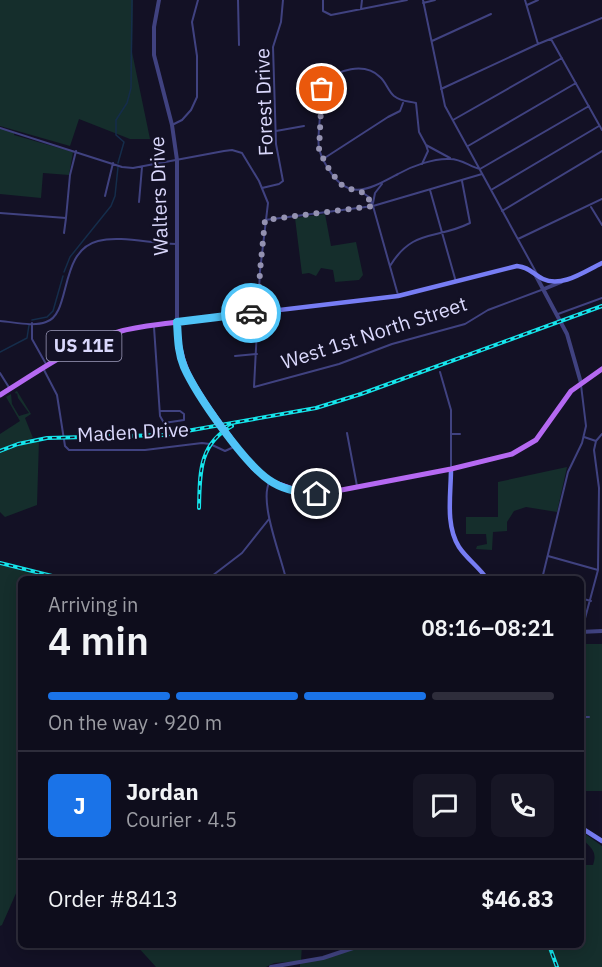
<!DOCTYPE html>
<meta charset="utf-8">
<style>
:root{--surface:#0e0d1c;--page:#171625;--text:#f1f3f6;--muted:#9b9ca3;--line:#2e2d3b;--accent:#1a73e8}
body{margin:0;font-family:"IBM Plex Sans",sans-serif;background:var(--page);color:var(--text);height:100vh;display:flex;flex-direction:column;font-size:22px;white-space:nowrap}
*{box-sizing:border-box;margin:0}
p{font-size:20px;color:var(--muted)}
.icon{flex:none;width:33px;height:33px;fill:none;stroke:currentColor;stroke-width:2;stroke-linecap:round;stroke-linejoin:round}
.map{position:relative;flex:1;overflow:hidden}
.side{position:absolute;left:18px;top:576px;width:566px;height:372px;display:flex;flex-direction:column;background:var(--surface);border-radius:9px;box-shadow:0 3px 15px #0003,0 0 0 2px var(--line)}
.side>*{flex:none}
.pin{position:absolute;display:grid;place-items:center;width:51px;height:51px;color:#fff;margin:-26px;border:3px solid #fff;border-radius:50%;box-shadow:0 2px 6px #0007}
.courier{position:absolute;display:grid;place-items:center;width:60px;height:60px;margin:-30px;border:4px solid #4fc3f7;border-radius:50%;background:#fff;color:#222;box-shadow:0 2px 8px #0007}
.head em{font-style:normal;font-weight:600}
.head div{display:flex;flex-direction:column-reverse}
.head{display:flex;align-items:center;justify-content:space-between;height:102px;padding:0 30px}
h1{font-size:39px;font-weight:600;line-height:45px}
.bar{display:grid;grid-template-columns:repeat(4,1fr);gap:9px 6px;align-content:center;height:72px;padding:0 30px}
.bar i{height:8px;border-radius:4px;background:var(--line)}
.bar .current{background:var(--accent)}
.bar p{grid-column:span 4}
.line{display:flex;align-items:center;gap:15px;padding:0 30px;border-top:2px solid var(--line)}
.line div{flex:1}
.round{display:grid;place-items:center;flex:none;width:63px;height:63px;border-radius:9px;background:var(--page)}
.map>svg:first-child{display:block}
.green{fill:#152e2c}
.lines{fill:none;stroke-linecap:round;stroke-linejoin:round}
.stream{stroke:#152d4b;stroke-width:1.5}
.minor{stroke:#404280;stroke-width:2}
.tertiary{stroke:#404280;stroke-width:4}
.secondary{stroke:#777df4;stroke-width:4.5}
.primary{stroke:#b569f2;stroke-width:5}
.rail-casing{stroke:#15e5eb;stroke-width:4}
.rail{stroke:#131125;stroke-width:1.5;stroke-dasharray:4.5;stroke-linecap:butt}
.primary-bridge{stroke:#b569f2;stroke-width:5}
.done{stroke:#9492b1;stroke-width:6;stroke-dasharray:0 10.8}
.route{stroke:#4fc3f7;stroke-width:8}
.labels{text-anchor:middle;stroke-width:4.5;stroke-linejoin:round;paint-order:stroke}
.shield{fill:#131125;stroke:#9e9cbc;stroke-width:1.5}
.shield-label{font-size:18px;font-weight:bold;fill:#dad8fc}
.street-label{font-size:20px;fill:#dad8fc;stroke:#131125}
</style>
<div class="map">
<svg width="602" height="967" viewBox="0 0 602 967">
<rect width="100%" height="100%" fill="#131125"/>
<path class="green" d="M0,0h133l-1,52 18,87h-20l-51,-20 -9,27 -70,-20z
M0,128l14,4v3l59,17 -4,23 -26,-2 -2,25 -41,-4z
M325,214l6,32 25,-4 7,33 -4,5 -24,2 -2,-12 -12,-2 -5,8 -7,-3 -7,1 -7,-56z
M17,391l14,23 -6,4 8,20 -33,11v-15l20,-13 -14,-24 5,-3 1,10 7,12 10,-3 -11,-15 -1,-5 -1,1 -1,-2z
M39,440l-2,65 -32,12 -5,-5v-61l18,-7z
M567,467l-10,45 -31,-5 -12,4 -7,11v9l-14,1 -1,18 -16,-1 1,-3 10,-2 -1,-10h-20v-17h32v-35z
M0,565l54,14h-33v303l-19,43 -2,1z
M580,644h22v147h-21z
M581,831l21,15v121h-43l-8,-22h29l1,-77 5,-3h7c4,-12 0,-16 -9,-24h-3z
M136,945h166l-1,16 22,-3 39,-13h186l7,22h-255v-6l-26,2 -8,4h-110z"/>
<g class="lines">
<path class="stream" d="M118,163l6,-21 -8,-7v-15l11,-17 4,-15 1,-88
M64,272l6,-15 41,-51 4,-10 3,-29
M32,320l15,-3 6,-6 10,-35
M0,352l27,-14 2,-13"/>
<path class="minor" d="M238,0l1,45
M323,0v11l8,4 76,-15
M423,0l22,106 92,168
M525,0l13,44
M423,3l12,-3
M527,5l11,-5
M361,9l1,-9
M551,39l51,91
M432,41l59,-27
M441,89l97,-45 64,-26
M453,120l109,-62
M172,125l10,-5 9,-10 6,-13v-41l-5,-34 6,-22
M0,128l122,39 11,1 91,-17 8,-1 10,3 17,28 9,22 -8,68 -6,116 85,-23 53,-20 73,-20 23,-14 56,-21
M276,131l28,-5
M468,146l108,-63
M450,158l-24,-13 -7,-13 -3,-29c-8,-2 -14,-1 -22,-7 -6,-5 -8,-14 -14,-19 -15,-15 -44,-8 -56,7 -2,8 -7,56 -5,64 1,5 4,12 7,17 21,38 42,25 72,9 14,-8 36,-16 52,-15 12,0 20,8 30,10
M323,159l65,-42 12,-6 3,-8
M422,164l6,-13 -2,-6
M480,169l109,-63
M262,188l17,-4 4,-3 -7,-37 -3,-97 8,-25 2,-22
M430,190l26,92
M491,190l108,-64
M360,191l9,6 4,9 25,89
M105,196l8,-33
M139,202l3,-35
M373,203l2,-10 7,-9
M591,207l11,18
M502,211l100,-60
M0,213l66,5 -2,15
M66,218l4,-43 6,-24
M265,220l108,-14 109,-32
M518,239l84,-40
M390,266c23,-38 46,-26 80,-43l-8,-42
M558,314l44,-16
M0,321c14,1 33,6 46,1 26,-8 12,-71 52,-81 22,-6 54,3 78,3
M32,323v16l14,25
M154,327l6,89 4,7 20,-3v-6l-4,-3h-20
M235,356l22,-2
M43,368l14,27 8,51 4,4h76l57,-7 8,1 15,7 11,-5
M440,372l11,38v56
M0,373l10,16
M347,433l10,53
M452,434h8
M596,441l6,-7
M270,481c-12,19 11,75 16,98
M548,556l50,14
M208,579l34,-26 27,-34
M542,579l26,-107 14,-29 4,-17 -5,-41
M580,598l11,3
M580,637l18,-67 1,-82 -5,-38 2,-9 -12,-4
M580,717h9"/>
<path class="tertiary" d="M159,0l-5,27v28l18,70 5,35v162
M535,274l32,60 14,49
M544,289l17,-7
M580,632l22,-1
M271,967l52,-9 39,-13"/>
<path class="secondary" d="M177,322l221,-26 119,-30c12,1 16,8 26,13 19,9 42,-8 59,-16
M451,469c0,25 -6,56 8,78 8,12 20,20 28,32
M580,827l22,14"/>
<path class="primary" d="M0,395c38,-23 75,-51 118,-63 19,-6 39,-7 59,-10 2,43 14,59 37,93
M230,437l23,31 20,14 29,10h29l120,-23 61,-15 24,-14 35,-49 31,-22"/>
<g class="rail-casing">
<path id="rail" d="M0,451l18,-7 29,-6 117,-3 152,-27 45,-14 241,-88
M199,508c1,-33 -1,-64 33,-82
M0,563l64,16
M549,945l8,22"/>
</g>
<use href="#rail" class="rail"/>
<path class="primary-bridge" d="M214,415l16,22"/>
</g>
<g class="lines">
<path class="done" d="M251,313l7,-1 2,-41 5,-51 108,-14 -8,-13 -12,-3 -13,-6 -13,-18 -8,-16 3,-61"/>
<path class="route" d="M251,313l-74,9c1,16 1,31 7,45 13,29 60,96 85,113 14,10 32,13 48,14"/>
</g>
<g class="labels">
<rect class="shield" x="46.5" y="331" width="75" height="30" rx="4.5"/>
<g class="shield-label">
<text x="84" y="352">US 11E</text>
</g>
<g class="street-label">
<text transform="translate(264 102) rotate(-92)" y="7">Forest Drive</text>
<text transform="translate(159 196) rotate(-92)" y="7">Walters Drive</text>
<text transform="translate(374 333) rotate(-18)" y="7">West 1st North Street</text>
<text transform="translate(133 432) rotate(-3)" y="7">Maden Drive</text>
</g>
</g>
</svg>
<div class="pin" style="left:322px;top:89px;background:#ea580c"><svg class="icon" aria-label="bag" viewBox="0 0 24 24"><path d="M5 8h14l-1 12H6zM9 8a3 3 0 0 1 6 0"/></svg></div>
<div class="pin" style="left:317px;top:494px;background:#1f2937"><svg class="icon" aria-label="home" viewBox="0 0 24 24"><path d="M3 11l9-7 9 7M6 9v11h12V9"/></svg></div>
<div class="courier" style="left:251px;top:313px"><svg class="icon" aria-label="car" viewBox="0 0 24 24"><path d="M5 17H2v-5l4-1 3-4h7l3 4 3 1v5h-3M9 17h6M6 11h13"/><circle cx="7" cy="17" r="2"/><circle cx="17" cy="17" r="2"/></svg></div>
<section class="side">
<div class="head"><div><h1>4 min</h1><p>Arriving in</p></div><em>08:16–08:21</em></div>
<div class="bar"><i class="current"></i><i class="current"></i><i class="current"></i><i></i><p>On the way · 920 m</p></div>
<div class="line" style="height:108px"><b class="round" style="background:var(--accent);color:#fff">J</b><div><b>Jordan</b><p>Courier · 4.5</p></div><a class="round"><svg class="icon" aria-label="chat" viewBox="0 0 24 24"><path d="M4 5h16v11H9l-5 4z"/></svg></a><a class="round"><svg class="icon" aria-label="phone" viewBox="0 0 24 24"><path d="M5 4h4l2 5-3 2q2 4 5 5l2-3 5 2v4C11 20 4 13 5 4z"/></svg></a></div>
<div class="line" style="height:78px"><div>Order #8413</div><b>$46.83</b></div>
</section>
</div>
